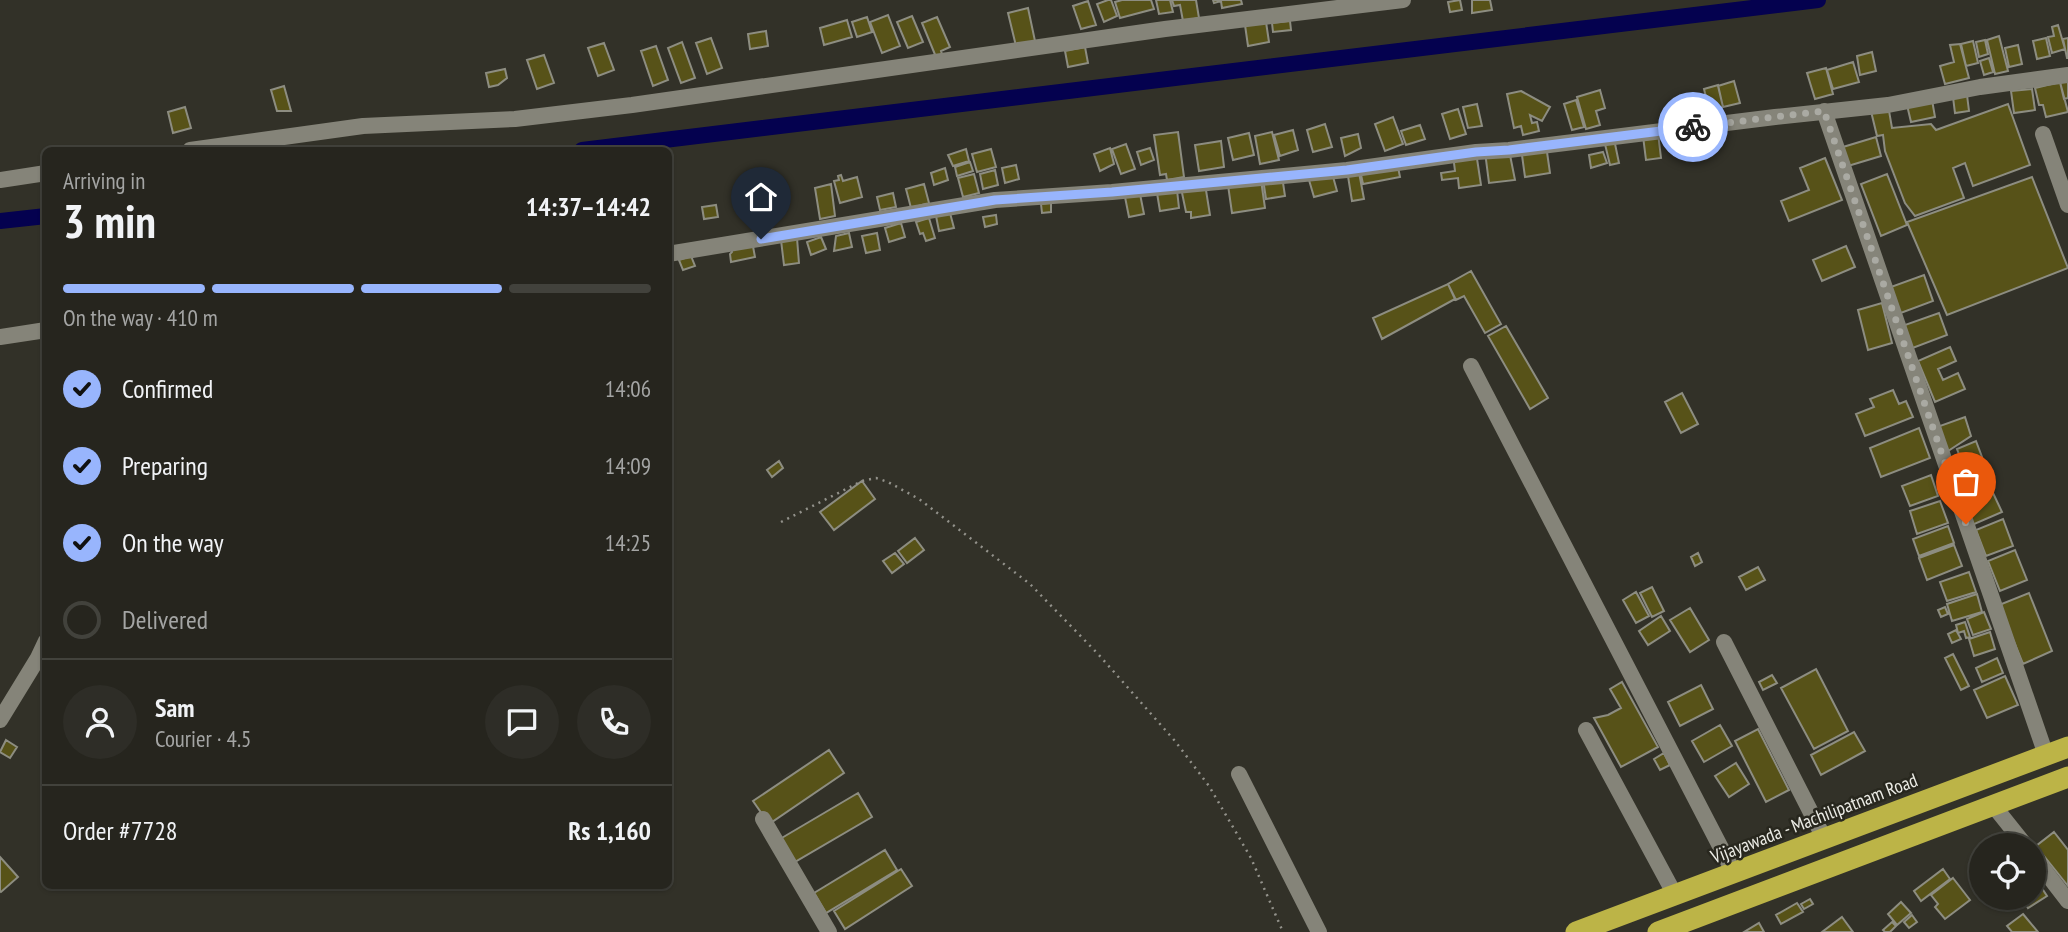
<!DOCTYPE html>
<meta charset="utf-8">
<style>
:root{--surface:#26251e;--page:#2e2d27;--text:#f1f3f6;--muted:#a4a5a4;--line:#42423c;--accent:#98b5fd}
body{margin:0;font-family:"PT Sans Narrow",sans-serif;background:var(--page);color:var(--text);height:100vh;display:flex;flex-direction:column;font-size:26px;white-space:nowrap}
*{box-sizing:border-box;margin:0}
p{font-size:23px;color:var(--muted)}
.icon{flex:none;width:38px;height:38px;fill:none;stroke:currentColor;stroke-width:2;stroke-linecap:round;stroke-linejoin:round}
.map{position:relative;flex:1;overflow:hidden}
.panel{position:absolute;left:42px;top:147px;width:630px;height:742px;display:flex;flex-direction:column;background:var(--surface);border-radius:10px;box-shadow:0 2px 5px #0004,0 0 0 2px var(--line)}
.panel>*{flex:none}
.tools{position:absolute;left:1969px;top:833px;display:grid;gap:14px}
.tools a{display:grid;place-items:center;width:77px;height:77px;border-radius:50%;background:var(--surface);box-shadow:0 2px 5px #0004,0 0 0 2px var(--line);font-size:35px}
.pin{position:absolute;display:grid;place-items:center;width:60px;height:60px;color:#fff;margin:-72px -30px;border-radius:50% 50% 50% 0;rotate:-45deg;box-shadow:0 0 7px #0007}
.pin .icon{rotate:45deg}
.courier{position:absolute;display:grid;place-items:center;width:70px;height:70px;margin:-35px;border:5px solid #98b5fd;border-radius:50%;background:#fff;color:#222;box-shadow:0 2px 9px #0007}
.head em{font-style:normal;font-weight:800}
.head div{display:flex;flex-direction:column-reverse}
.head{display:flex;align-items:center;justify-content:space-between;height:119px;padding:0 21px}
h1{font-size:46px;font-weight:800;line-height:52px}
.bar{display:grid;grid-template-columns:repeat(4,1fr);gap:10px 7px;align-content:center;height:84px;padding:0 21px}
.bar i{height:9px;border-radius:5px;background:var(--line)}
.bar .on{background:var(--accent)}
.bar p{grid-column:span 4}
.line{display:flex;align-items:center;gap:18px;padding:0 21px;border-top:2px solid var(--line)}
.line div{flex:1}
.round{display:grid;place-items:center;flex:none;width:74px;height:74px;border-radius:37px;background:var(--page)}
ol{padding:0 21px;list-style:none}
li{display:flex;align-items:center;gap:21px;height:77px}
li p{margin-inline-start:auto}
li .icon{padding:7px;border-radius:50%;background:var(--accent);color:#111;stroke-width:4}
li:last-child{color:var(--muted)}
li i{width:38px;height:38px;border:4px solid var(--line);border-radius:50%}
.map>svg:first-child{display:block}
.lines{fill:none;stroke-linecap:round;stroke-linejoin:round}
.canal{stroke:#04014f;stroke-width:16}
.building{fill:#575218;stroke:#8d8d81;stroke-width:2}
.path{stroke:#93928b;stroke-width:2.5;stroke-dasharray:2 5;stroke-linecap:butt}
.minor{stroke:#858479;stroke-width:16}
.highway{stroke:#bcb447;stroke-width:21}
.done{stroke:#aaaaa3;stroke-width:7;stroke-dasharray:0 12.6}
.route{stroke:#98b5fd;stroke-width:9}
.labels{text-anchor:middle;stroke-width:5;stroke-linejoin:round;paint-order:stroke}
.street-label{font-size:19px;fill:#ebebe5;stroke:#28271e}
</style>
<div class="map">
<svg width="2068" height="932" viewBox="0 0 2068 932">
<rect width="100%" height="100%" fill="#323128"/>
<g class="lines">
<path class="canal" d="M582,150l1236,-150
M0,221l46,-5"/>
</g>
<path class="building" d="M1108,0h3l6,16 -13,6 -7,-18z
M1122,0h29l3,9 -34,9 -5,-16z
M1156,0h14l3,12 -14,2z
M1172,0h24l3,18 -16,3 -3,-16 -6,1z
M1213,0h28l1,4 -20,4 -1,-7 -7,2z
M1460,0l2,10 -12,2 -2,-10z
M1472,0h18l2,10 -20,3z
M1088,1l8,24 -15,4 -8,-23z
M1028,8l7,33 -19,5 -8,-33z
M888,15l12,31 -18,7 -12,-31z
M912,16l11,26 -15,6 -11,-26z
M867,17l5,15 -15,5 -5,-15z
M937,17l13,30 -9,4 1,3 -6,3 -14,-34z
M847,20l5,17 -28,8 -4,-17z
M1290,21l1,9 -18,2 -1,-9z
M1266,22l3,20 -21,4 -3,-21z
M2058,25l7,24 -13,4 -4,-16 6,-1 -2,-9z
M766,31l2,15 -18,3 -2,-15z
M1999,36l9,35 -13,3 -8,-34z
M711,38l11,30 -15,6 -11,-31z
M2046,38l4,18 -13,3 -4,-18z
M2068,38v20h-1l-4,-19z
M1985,40l3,14 -9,3 -3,-15z
M1973,41l5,22 -12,3 -5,-22z
M682,42l13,36 -14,5 -13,-35z
M604,43l10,27 -16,6 -10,-28z
M1960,44l9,34 -24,6 -5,-18 14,-4 -4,-17z
M2018,45l4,19 -13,3 -4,-19z
M656,46l12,34 -15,6 -12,-35z
M1085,47l3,16 -20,4 -3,-16z
M1872,52l4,19 -16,4 -3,-19z
M544,55l10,28 -17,6 -10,-29z
M1989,58l4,14 -9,3 -4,-14z
M1853,62l6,20 -26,7 -6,-19z
M1826,68l7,26 -18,5 -8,-26z
M505,69l2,9 -9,7 -9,2 -3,-14z
M1734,81l6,22 -17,4 -5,-21z
M2068,81v17l-4,1 -4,-17z
M2060,82l8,30 -22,5 -3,-12h-4l-4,-17z
M1718,85l5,22 -14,3 -5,-21z
M284,86l7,25h-14l-6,-21z
M2032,89l3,21 -21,3 -3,-22z
M1600,90l5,18 -9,3 4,14 -14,4 -9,-32z
M1521,91l29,16 -8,14 -12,-6 2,8 5,-1 2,9 -16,4 -2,-9 -7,2 -7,-34z
M1967,95l2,16 -14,2 -2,-16z
M1576,100l8,27 -12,3 -8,-26z
M1932,100l3,17 -24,5 -4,-17z
M1477,104l5,22 -14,2 -5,-21z
M2008,104l22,61 -57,21 -8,-23 -12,5 11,30 -49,18 -10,-13 -20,-52 -2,-16 -6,1 -7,-29 18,-2 4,23 39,-4 5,6z
M185,107l6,21 -18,5 -5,-21z
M1458,109l8,25 -16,5 -8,-25z
M1393,117l10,27 -18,7 -10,-27z
M1325,124l7,23 -19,5 -6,-22z
M1420,125l5,14 -19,6 -5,-14z
M1697,128l3,20 -13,2 -3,-20z
M1293,130l5,20 -18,6 -6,-21z
M1178,132l6,45 -17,3 -1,-6 -6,1 -6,-40z
M1272,132l7,28 -19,4 -5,-28z
M1249,133l5,22 -21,5 -5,-22z
M1658,133l3,25 -15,2 -3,-24z
M1358,134l3,14 -16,8 -4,-18z
M1876,137l5,19 -33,10 -5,-19z
M1614,139l5,24 -9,2 -6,-25z
M1221,141l3,26 -25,4 -4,-26z
M1126,144l9,25 -14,5 -9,-25z
M1546,145l4,28 -25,4 -4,-29z
M1110,148l4,16 -14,7 -6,-17z
M1150,148l4,12 -13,5 -4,-13z
M966,149l3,12 -16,5 -5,-11z
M991,149l5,18 -19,5 -5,-18z
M1509,150l6,30 -26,3 -4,-31z
M1476,152l5,33 -22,3 -1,-10 -16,2 -1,-7 14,-2 -2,-16z
M1603,152l4,11 -16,5 -2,-13z
M1825,158l17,42 -53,21 -8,-20 28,-11 -9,-22z
M970,162l3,9 -16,5 -2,-9z
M1397,162l3,15 -37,7 -3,-14z
M1016,165l3,14 -14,4 -3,-15z
M1358,167l6,32 -12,2 -5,-31z
M945,168l3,12 -14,5 -3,-12z
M995,170l3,15 -15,4 -3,-15z
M1332,173l5,18 -23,6 -5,-17z
M974,174l5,19 -16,4 -5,-19z
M1887,174l20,51 -26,11 -20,-52z
M841,175l2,6 14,-4 5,20 -22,6 -6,-22 5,-1 -1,-4z
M1282,176l3,20 -19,3 -3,-20z
M2032,177l36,91 -121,47 -40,-93z
M1261,180l4,28 -33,5 -4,-28z
M831,184l4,32 -15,3 -5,-31z
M924,184l5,19 -18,5 -5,-19z
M1205,184l5,31 -19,3v-6h-5l-5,-24z
M1177,190l2,18 -19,3 -3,-18z
M893,193l3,14 -16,3 -3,-13z
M1140,194l4,20 -15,3 -4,-20z
M1051,203v9l-9,1 -1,-9z
M716,205l2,12 -14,2 -2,-12z
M950,213l4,15 -15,3 -3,-15z
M996,215l1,9 -12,3 -2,-10z
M929,218l6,20 -9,3 -3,-8 -3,1 -4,-12z
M901,223l4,14 -16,5 -4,-14z
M849,233l3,14 -18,4 2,-15z
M877,233l3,17 -14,3 -4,-17z
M821,237l5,12 -15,6 -4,-13z
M797,238l2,25 -15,2 -3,-25z
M752,241l3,16 -24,5 -1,-8 2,-2 -1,-6z
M1846,246l9,21 -33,14 -9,-21z
M691,256l4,10 -12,4 -4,-10z
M1471,271l30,53 -16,9 -21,-37 -8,4 -8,-16z
M1924,275l9,26 -35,13 -10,-26z
M1448,284l7,15 -73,40 -9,-21z
M1882,303l10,40 -24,7 -10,-40z
M1939,313l8,22 -37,14 -8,-23z
M1506,326l42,72 -18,11 -42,-73z
M1950,347l6,14 -18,8 5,11 15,-7 7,16 -30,13 -17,-41z
M1893,390l6,14 7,-3 7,16 -48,19 -9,-22 18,-7 -4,-8z
M1682,393l16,31 -17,9 -16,-31z
M1965,417l6,19 -26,17 -8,-26z
M1919,428l11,30 -49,19 -11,-29z
M1976,441l6,16 -19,8 -6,-16z
M779,461l4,7 -11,9 -5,-7z
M1984,463l4,11 -28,11 -4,-11z
M1931,475l7,21 -28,10 -8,-20z
M1984,478l7,14 -24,10 -6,-14z
M862,481l13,18 -41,31 -14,-18z
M1993,493l9,19 -30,13 -9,-19z
M1940,501l8,22 -31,11 -7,-23z
M2003,519l10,27 -27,10 -10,-26z
M1948,526l6,17 -35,13 -6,-17z
M915,538l9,12 -17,13 -9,-12z
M1954,545l8,21 -35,14 -8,-22z
M2015,550l12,30 -27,11 -12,-30z
M895,553l9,11 -12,9 -9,-12z
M1698,553l4,9 -7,4 -4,-9z
M1758,567l7,13 -19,10 -7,-13z
M1969,572l7,20 -29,9 -7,-19z
M1652,587l12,24 -12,6 -12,-24z
M1636,592l13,24 -13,7 -13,-23z
M2029,593l23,58 -29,13 -24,-59z
M1977,594l5,18 -30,9 -5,-17z
M1945,607l3,7 -7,3 -3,-7z
M1690,608l19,32 -19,12 -20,-32z
M1984,612l7,17 -18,6 -6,-16z
M1661,616l9,15 -22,14 -9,-14z
M1965,622l5,15 -4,1 -2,-7 -6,2 -2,-8z
M1956,630l5,9 -9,4 -4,-9z
M1990,632l5,17 -21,7 -5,-17z
M1953,654l16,32 -8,4 -16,-32z
M1997,658l6,15 -21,9 -6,-14z
M1816,669l32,62 -34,18 -33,-61z
M1772,675l5,8 -14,7 -4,-8z
M2005,676l13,29 -31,13 -13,-28z
M1622,682l36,65 -37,20 -27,-49 14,-3 13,-7 -11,-19z
M1701,685l12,24 -33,17 -12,-24z
M1720,725l12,21 -28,16 -12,-21z
M1758,729l31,61 -23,12 -31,-61z
M1854,732l11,19 -44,24 -10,-20z
M6,740l11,7 -7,11 -10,-6z
M829,750l15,23 -75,51 -16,-23z
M1664,753l6,12 -10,5 -6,-11z
M1736,763l13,21 -20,13 -14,-21z
M858,793l14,24 -79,46 -13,-24z
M2054,832l14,18v36l-32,-40z
M2006,834l8,11h-18l-5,-7 4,-3 3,5z
M885,850l12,20 -71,43 -12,-20z
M0,857l18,20 -17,15 -1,-1z
M901,869l11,17 -67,43 -11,-18z
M1943,869l7,10 -29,22 -7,-10z
M2034,876l13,20 -19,12 -5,-8 -2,1 -2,-3h15z
M1953,878l17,22 -25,19 -10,-12 3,-3 -7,-9z
M1810,899l3,5 -9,5 -3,-5z
M1901,902l10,11 -14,12 -9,-11z
M1797,903l6,9 -22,12 -5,-9z
M2023,914l15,18h-26l-5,-6z
M1912,915l5,7 -8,6 -5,-6z
M1842,917l11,15h-31z
M1892,922l4,4 -6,6h-5l-2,-2z
M1759,923l5,9h-20z"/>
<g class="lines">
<path class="path" d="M781,522l81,-41 14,-3 12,4 31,17 111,85 69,71 76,86 34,45 42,72 32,74"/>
<path class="minor" d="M1824,111l222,644
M2043,134l25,71
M190,150l173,-24 152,-7 117,-14 533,-76 238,-29
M0,180l46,-7
M668,254l327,-54 117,-8 235,-22 129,-18 33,-2 266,-33 113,-12 92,-18 88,-12
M0,337l46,-7
M1471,366l263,507
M1724,642l100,196
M0,720l38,-62 8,-17
M1586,730l89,165
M1239,774l80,158
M1993,805l32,40
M763,819l66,113
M2034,857l34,44"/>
<path class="highway" d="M1576,932l492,-185
M1658,932l410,-155"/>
</g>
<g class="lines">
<path class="done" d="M1693,127l131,-16 142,413"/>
<path class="route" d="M761,239l234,-39 117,-8 235,-22 129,-18 33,-2 184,-23"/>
</g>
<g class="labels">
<g class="street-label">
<text transform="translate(1814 818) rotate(-21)" y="7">Vijayawada - Machilipatnam Road</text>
</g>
</g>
</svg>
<div class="tools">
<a><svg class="icon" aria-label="locate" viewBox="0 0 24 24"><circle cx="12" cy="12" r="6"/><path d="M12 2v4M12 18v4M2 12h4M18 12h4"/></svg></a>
</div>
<div class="pin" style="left:1966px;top:524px;background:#ea580c"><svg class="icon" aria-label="bag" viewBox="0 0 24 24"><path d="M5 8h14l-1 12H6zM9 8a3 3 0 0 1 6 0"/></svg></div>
<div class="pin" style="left:761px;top:239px;background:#1f2937"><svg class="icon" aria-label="home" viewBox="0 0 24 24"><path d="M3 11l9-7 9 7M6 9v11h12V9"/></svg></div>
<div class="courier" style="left:1693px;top:127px"><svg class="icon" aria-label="bike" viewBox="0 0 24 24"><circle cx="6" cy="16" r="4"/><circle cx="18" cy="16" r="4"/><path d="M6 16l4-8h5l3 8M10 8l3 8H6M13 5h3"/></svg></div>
<section class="panel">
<div class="head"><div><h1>3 min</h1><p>Arriving in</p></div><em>14:37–14:42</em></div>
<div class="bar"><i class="on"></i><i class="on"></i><i class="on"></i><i></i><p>On the way · 410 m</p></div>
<ol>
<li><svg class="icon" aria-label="check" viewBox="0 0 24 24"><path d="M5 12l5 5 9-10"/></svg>Confirmed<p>14:06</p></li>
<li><svg class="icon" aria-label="check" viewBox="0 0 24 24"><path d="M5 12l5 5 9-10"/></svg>Preparing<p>14:09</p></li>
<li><svg class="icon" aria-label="check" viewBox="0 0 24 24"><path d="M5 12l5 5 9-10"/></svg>On the way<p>14:25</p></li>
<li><i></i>Delivered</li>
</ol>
<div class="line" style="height:126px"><a class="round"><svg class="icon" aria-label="person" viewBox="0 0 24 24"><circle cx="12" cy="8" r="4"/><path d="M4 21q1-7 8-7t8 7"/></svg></a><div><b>Sam</b><p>Courier · 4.5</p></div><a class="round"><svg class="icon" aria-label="chat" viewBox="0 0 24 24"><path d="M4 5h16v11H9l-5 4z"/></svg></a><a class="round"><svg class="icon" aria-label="phone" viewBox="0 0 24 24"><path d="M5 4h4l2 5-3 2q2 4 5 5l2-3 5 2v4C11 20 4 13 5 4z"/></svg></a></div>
<div class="line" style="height:91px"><div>Order #7728</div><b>Rs 1,160</b></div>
</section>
</div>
